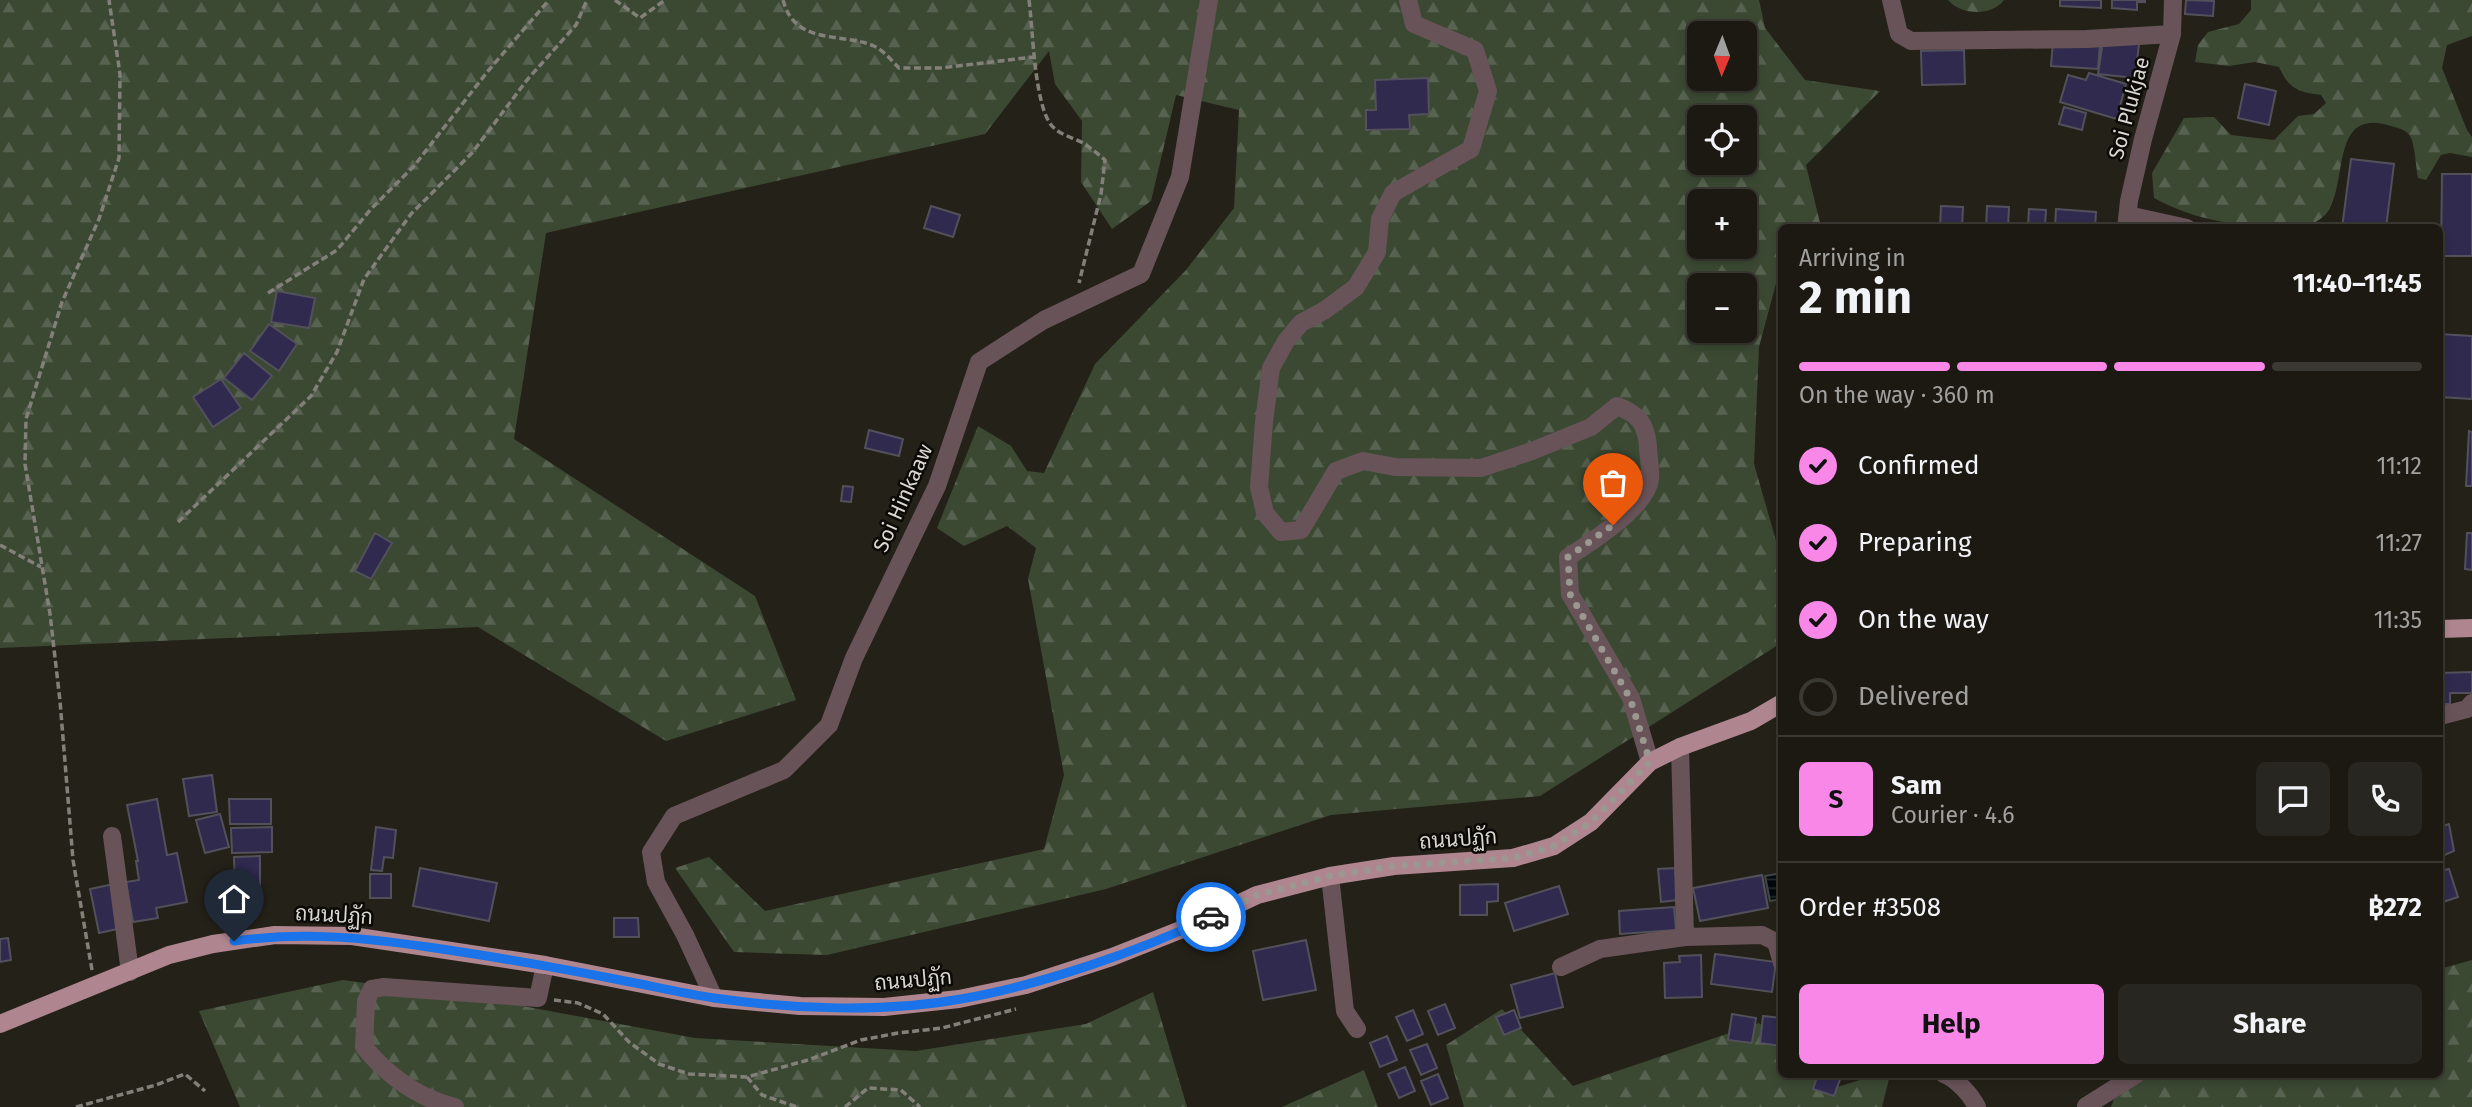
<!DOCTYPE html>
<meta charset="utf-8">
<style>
:root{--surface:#1b1912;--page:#282620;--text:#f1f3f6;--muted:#a0a09f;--line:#393832;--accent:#f987e8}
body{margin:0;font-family:"Fira Sans",Sarabun,sans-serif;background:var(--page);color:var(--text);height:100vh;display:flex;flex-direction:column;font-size:26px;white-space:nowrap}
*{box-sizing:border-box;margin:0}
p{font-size:23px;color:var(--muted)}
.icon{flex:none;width:38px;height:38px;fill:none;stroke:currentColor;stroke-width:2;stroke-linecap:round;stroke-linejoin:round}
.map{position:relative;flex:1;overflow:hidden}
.drawer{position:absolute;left:1778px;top:224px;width:665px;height:854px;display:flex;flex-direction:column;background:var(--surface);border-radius:10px;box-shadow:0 4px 10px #0003,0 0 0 2px var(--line)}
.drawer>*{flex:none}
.needle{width:46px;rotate:181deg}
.fabs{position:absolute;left:1687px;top:21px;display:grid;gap:14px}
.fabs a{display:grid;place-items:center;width:70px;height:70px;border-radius:10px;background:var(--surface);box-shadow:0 4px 10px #0003,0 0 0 2px var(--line);font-size:35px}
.pin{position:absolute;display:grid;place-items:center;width:60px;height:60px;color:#fff;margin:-72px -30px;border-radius:50% 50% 50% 0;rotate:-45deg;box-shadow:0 0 7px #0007}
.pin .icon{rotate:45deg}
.courier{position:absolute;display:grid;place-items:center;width:70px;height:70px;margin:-35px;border:5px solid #1a73e8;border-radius:50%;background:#fff;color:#222;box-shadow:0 2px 9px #0007}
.headline em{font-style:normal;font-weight:700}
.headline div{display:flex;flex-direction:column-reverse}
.headline{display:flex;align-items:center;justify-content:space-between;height:119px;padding:0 21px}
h1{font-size:46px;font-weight:700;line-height:52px}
.bar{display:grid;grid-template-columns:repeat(4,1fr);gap:10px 7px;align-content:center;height:84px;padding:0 21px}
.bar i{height:9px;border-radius:5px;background:var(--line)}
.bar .active{background:var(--accent)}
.bar p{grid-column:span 4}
.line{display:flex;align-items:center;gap:18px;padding:0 21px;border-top:2px solid var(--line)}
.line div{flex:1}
.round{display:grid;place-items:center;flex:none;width:74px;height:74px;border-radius:10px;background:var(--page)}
ol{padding:0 21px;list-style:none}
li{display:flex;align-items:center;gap:21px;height:77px}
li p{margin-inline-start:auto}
li .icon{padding:7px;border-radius:50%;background:var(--accent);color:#111;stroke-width:4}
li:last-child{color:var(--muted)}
li i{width:38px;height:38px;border:4px solid var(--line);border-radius:50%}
.cta{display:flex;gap:14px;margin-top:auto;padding:14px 21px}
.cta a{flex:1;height:80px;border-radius:10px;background:var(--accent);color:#111;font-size:28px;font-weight:700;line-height:80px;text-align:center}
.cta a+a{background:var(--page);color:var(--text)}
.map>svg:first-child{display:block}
.forest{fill:url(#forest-firs);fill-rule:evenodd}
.water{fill:url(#water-rules);stroke:#414748;stroke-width:2}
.building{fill:#2f2a4e;stroke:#52515b;stroke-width:2}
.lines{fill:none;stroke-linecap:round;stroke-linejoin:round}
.path{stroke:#838079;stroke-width:3.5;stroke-dasharray:7 3.5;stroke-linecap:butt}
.minor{stroke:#685358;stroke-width:18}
.major{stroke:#af858f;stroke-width:18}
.done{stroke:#9a9891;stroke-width:7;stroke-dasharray:0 12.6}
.route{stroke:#1a73e8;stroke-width:9}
.labels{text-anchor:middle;stroke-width:5;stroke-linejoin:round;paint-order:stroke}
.street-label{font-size:21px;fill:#dad8d2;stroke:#0c0a07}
</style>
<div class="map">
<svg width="2472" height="1107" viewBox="0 0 2472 1107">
<defs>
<pattern id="forest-firs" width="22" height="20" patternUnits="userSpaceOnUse" patternTransform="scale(1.75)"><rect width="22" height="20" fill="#3b4933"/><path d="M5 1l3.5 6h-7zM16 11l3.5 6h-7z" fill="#576250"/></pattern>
<pattern id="water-rules" width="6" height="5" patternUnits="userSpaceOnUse" patternTransform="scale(1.75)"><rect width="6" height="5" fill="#00090d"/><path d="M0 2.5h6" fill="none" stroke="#252c2f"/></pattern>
</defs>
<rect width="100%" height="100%" fill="#242118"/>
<path class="forest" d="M0,0h1759l6,28 40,52 75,11 -74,74 15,62 -39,1 -1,45 -3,3 -19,71 -5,117 27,94v85l-241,153 -209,19 -225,74 -279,66 -93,-3 -59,-84 34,-11 56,54 279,-62 20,-74 -36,-196 8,-31 -29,-22 -43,20 -27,-18 41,-102 33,20 16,25 17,2 51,-109 91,-94 48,-62 5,-98 -63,-15 -25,106 -39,28 -31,-47 1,-61 -27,-37 -6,-33 -64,83 -439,99 -32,206 241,157 41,104 -130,41 -188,-114 -478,21zM1699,33h46v46h-46zM1699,117h46v46h-46zM1699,201h46v46h-46zM1699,285h46v46h-46z
M1948,0h56c-13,17 -43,15 -56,0z
M2251,0h221v36l-25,9 -5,23 25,62 5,7v20l-22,-4 -9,2 -15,25 -8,-2c-2,-10 -3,-34 -8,-42 -3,-6 -12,-8 -19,-10 -60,-19 -43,52 -62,84 -4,7 -14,12 -20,17 -56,1 -105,-2 -155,-29l-2,-25 32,-55 30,-1 17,18 43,5 24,-24 16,-2 12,-11 -5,-8c-23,-3 -32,-6 -42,-28l-24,-5 -26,4 -34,-4 3,-17 10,-13 31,-8 12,-14z
M2472,960v147h-361l12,-32 317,-1v-105z
M343,980l142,19 210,39 221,13 170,-27 67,-32 34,115h-947l-41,-96z
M1502,1009l71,77 186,-63 22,20 1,31 36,1 16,13 42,-13h14l-8,32h-418l-18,-62z
M1364,1070l14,37h-96z"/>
<path class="water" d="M1777,874l4,25 -11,2 -5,-25z"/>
<path class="building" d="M2060,0h41v8l-41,-2z
M2112,0h33v2h-8v8l-25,-2z
M2186,0l28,1 -1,15 -28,-2z
M2103,40l36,4 -4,34 -37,-4z
M2053,41l47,3 -2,25 -47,-3z
M1964,50l1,34 -43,1 -1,-34z
M2089,73l37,11 -6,22 4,1 -4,13 -60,-18 8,-27 18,5z
M1428,78l1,36 -20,1 1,14 -44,1v-20h10l-1,-30z
M2245,84l31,7 -7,34 -31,-7z
M2064,107l22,6 -4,17 -23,-6z
M2351,159l43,5 -8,64h-44z
M2442,174h30v82h-31z
M931,206l29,9 -7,22 -29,-9z
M1941,206l22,1 -1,21h-22z
M1987,206l22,1 -1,21h-22z
M2029,209l17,1 -1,17 -17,-1z
M2056,209l40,3 -1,16h-40z
M277,291l38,7 -6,30 -38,-6z
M269,324l28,20 -18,27 -29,-20z
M2440,334l32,2v63l-32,-2z
M244,353l28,23 -20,24 -28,-22z
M221,379l20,29 -28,19 -20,-30z
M869,430l34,9 -4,17 -34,-8z
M2469,431l3,1v54h-6z
M843,486l10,1 -2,15 -10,-1z
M375,533l17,10 -21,36 -16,-8z
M2467,533h5v37l-7,-1z
M2472,672v21h-22v11h-10v-31z
M212,775l5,37 -28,4 -6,-37z
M157,799l10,56 10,-2 10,49 -31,6 2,10 -25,4 -7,-40 13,-2 -3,-19h2l-11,-56z
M229,799h42v25h-41z
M220,814l9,33 -24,6 -9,-33z
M2449,824l5,27 -14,6v-30z
M272,827v25l-40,1 -1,-25z
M376,827l20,3 -3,28 -9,-1 -2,14 -11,-1z
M260,856v33l-25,1 -1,-33z
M420,868l77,15 -8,38 -76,-15z
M1675,868l3,32 -17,2 -3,-33z
M2449,869l9,28 -18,6v-32z
M370,874h21v24h-21z
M1762,875l6,33 -68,13 -7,-33z
M114,884l8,44 -23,5 -9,-44z
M1498,884v17l-11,1v13h-27v-30z
M1559,886l9,28 -54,17 -9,-28z
M1674,907l2,23 -56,4 -1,-23z
M614,918h24l1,19h-25z
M8,938l3,22 -11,2v-23z
M1306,940l10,50 -53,10 -10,-49z
M1715,954l61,8 -4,30 -61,-8z
M1701,955l1,42 -37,1 -1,-35 16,-1 -1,-6z
M1555,973l8,34 -43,11 -9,-33z
M1445,1004l10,24 -17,7 -10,-24z
M1413,1010l10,24 -16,7 -11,-24z
M1514,1010l7,18 -17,7 -8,-18z
M1732,1014l24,4 -4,25 -24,-3z
M1763,1016l19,2v28l-22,-3z
M1387,1036l10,24 -17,7 -10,-24z
M1427,1044l10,24 -16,7 -11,-25z
M1405,1067l10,24 -16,7 -11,-24z
M1438,1074l10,24 -17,7 -10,-24z
M1818,1074h24l-8,22 -21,-7z"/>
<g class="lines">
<path class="path" d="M615,0l25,18 25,-18
M783,0c12,46 58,32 91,46 9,4 18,15 25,22h41l94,-11
M1029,0c4,28 5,111 25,128 7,7 20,10 29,15 8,5 15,11 22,17l-4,34 -22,89
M268,293l69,-43 34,-41 43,-43 74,-95 61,-71
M178,522l133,-126 26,-44 27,-73 47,-65 61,-61 55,-73 49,-55 11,-25
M0,545l41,22
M92,970l-19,-110 -13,-159 -10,-87 -25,-150 1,-45 36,-117 37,-83 20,-61 1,-84 -11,-74
M554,1000l24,3 25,11 26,28 30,22 30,10 58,3 61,-17 53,-20 37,-7 44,-5 74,-19
M747,1077l15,18 35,12
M76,1107l80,-22 29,-11 20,17
M845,1107l23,-19 33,2 19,17"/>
<path class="minor" d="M1408,0l6,24 61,26 13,41 -17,58 -78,44 -13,26 -3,33 -21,35 -31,23 -24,13 -15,18 -15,27 -7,54 -5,65 6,26 16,19 20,-2 35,-59 27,-10 32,6 86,1 51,-17 59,-24 26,-21c21,8 29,17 31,40 0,10 3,22 2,33 -2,27 -60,64 -82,78l2,37 61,104 19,64
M1891,0l8,34 12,7 176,-2 85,-5
M2128,215l59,13
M2126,228l3,-27 14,-62 29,-105 1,-34
M2440,716l27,-7 5,-6
M1680,747l5,190
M112,836l18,136
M1330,876l15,135 12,18
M1561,967l39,-18 85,-12 77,-2 14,7 6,21
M714,998l-29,-63 -29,-53 -5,-30 23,-36 110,-46 45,-45 25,-67 83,-172 42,-124 65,-42 97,-46 39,-97 29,-177
M1944,1074c13,5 27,21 33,33
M2086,1106l51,-32
M455,1107c-37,-9 -67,-31 -91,-60l2,-46 6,-12 12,-2 154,11 7,-33"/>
<path class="major" d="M2440,629l32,-1
M0,1024l169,-69 44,-11 62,-9 77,1 193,29 169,33 86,8 84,1 75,-8 67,-14 86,-28 86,-34 59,-28 73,-19 64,-10 119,-8 41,-12 37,-24 59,-60 30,-15 71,-26 31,-18"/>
</g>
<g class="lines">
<path class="done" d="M1211,917l46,-22 73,-19 64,-10 119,-8 41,-12 37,-24 59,-60 -20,-64 -60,-104 -2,-37 45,-32"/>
<path class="route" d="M234,941c68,-9 126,-4 194,6 63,9 125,20 187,32 33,6 66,14 99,19 77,11 169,15 247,1 79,-14 177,-47 250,-82"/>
</g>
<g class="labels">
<g class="street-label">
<text transform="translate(2129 108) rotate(-75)" y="7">Soi Plukjae</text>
<text transform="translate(903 498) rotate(-66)" y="7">Soi Hinkaaw</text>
<text transform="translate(1458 839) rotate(-4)" y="7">ถนนปฏัก</text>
<text transform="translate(334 915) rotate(3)" y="7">ถนนปฏัก</text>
<text transform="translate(913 980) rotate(-5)" y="7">ถนนปฏัก</text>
</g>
</g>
</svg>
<div class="fabs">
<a><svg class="needle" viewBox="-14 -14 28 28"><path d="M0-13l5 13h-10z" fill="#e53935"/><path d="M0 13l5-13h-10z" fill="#a0a09f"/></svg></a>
<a><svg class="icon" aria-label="locate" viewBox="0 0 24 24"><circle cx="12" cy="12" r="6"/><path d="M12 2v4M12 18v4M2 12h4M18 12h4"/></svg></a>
<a>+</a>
<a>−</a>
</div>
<div class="pin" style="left:1613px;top:525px;background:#ea580c"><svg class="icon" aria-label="bag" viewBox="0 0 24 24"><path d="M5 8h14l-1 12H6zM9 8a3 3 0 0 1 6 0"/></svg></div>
<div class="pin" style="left:234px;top:941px;background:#1f2937"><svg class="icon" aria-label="home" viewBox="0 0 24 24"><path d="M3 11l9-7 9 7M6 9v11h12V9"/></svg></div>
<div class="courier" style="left:1211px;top:917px"><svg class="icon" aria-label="car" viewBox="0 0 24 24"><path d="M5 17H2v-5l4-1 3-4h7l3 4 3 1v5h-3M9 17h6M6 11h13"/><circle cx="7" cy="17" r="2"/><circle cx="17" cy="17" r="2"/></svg></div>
<section class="drawer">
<div class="headline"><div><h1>2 min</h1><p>Arriving in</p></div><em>11:40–11:45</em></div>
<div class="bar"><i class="active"></i><i class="active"></i><i class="active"></i><i></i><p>On the way · 360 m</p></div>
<ol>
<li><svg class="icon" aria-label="check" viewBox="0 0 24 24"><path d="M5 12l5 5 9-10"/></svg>Confirmed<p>11:12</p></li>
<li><svg class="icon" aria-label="check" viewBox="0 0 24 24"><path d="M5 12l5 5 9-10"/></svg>Preparing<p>11:27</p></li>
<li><svg class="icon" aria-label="check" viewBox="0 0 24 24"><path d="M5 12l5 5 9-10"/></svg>On the way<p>11:35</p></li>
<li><i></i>Delivered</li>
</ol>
<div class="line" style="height:126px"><b class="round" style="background:var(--accent);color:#111">S</b><div><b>Sam</b><p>Courier · 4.6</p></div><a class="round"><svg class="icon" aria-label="chat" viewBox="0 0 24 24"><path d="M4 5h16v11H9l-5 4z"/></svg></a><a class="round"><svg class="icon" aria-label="phone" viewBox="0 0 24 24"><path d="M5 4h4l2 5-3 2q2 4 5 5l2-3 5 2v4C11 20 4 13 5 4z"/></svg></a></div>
<div class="line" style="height:91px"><div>Order #3508</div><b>฿272</b></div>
<div class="cta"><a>Help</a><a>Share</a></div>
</section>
</div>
